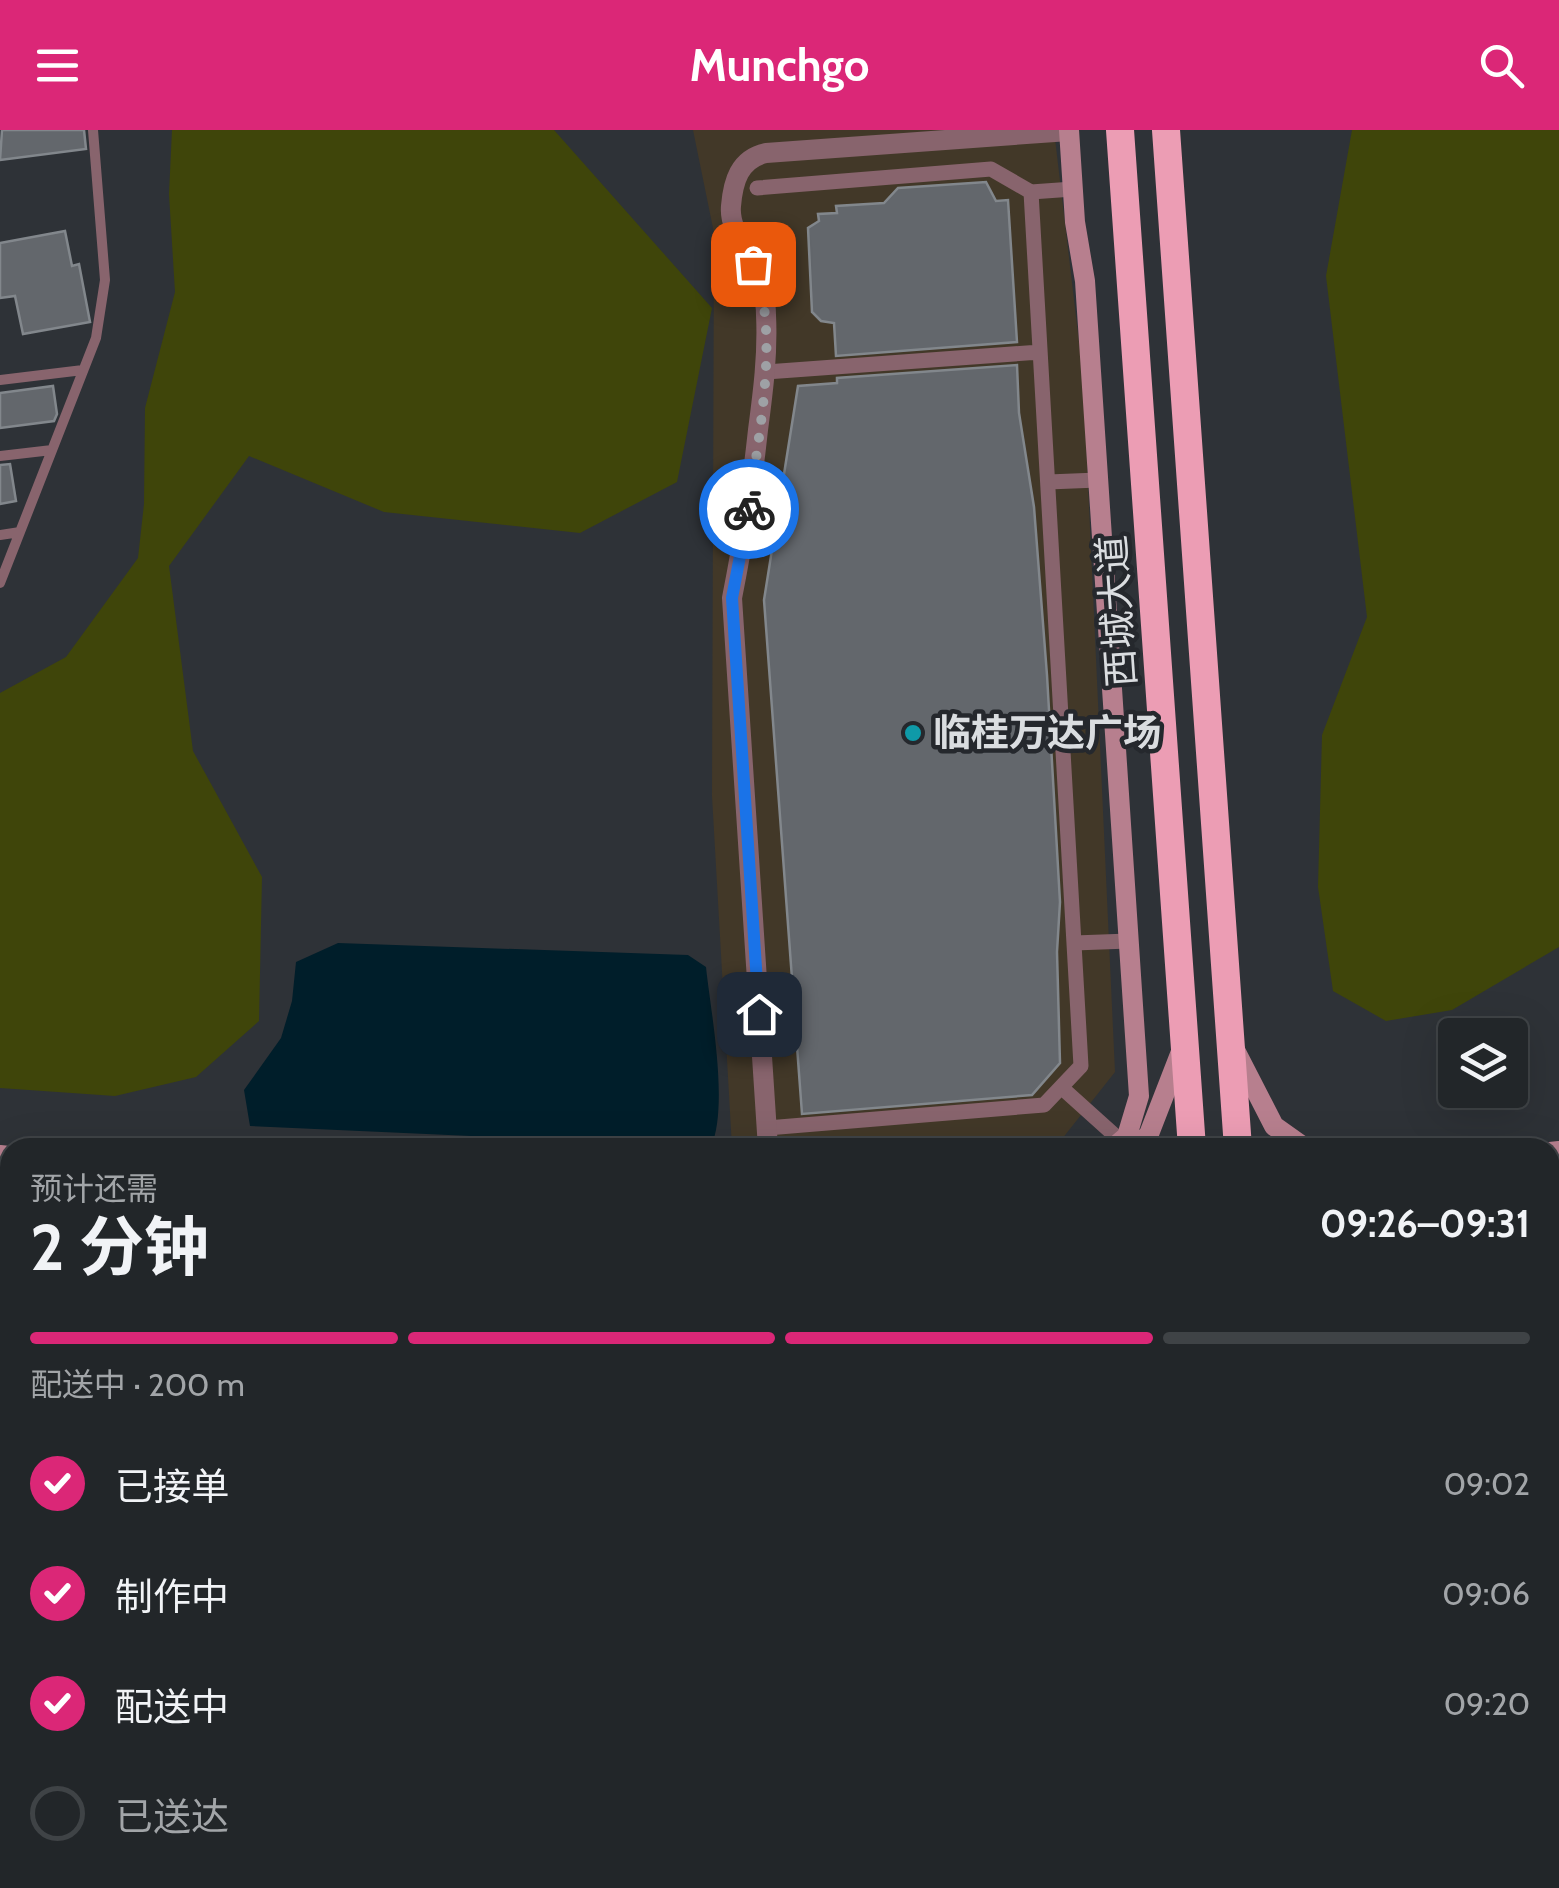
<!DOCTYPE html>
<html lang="zh">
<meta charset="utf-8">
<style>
:root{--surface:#222629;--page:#2e3235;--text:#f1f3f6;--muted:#a2a5a8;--line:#3f4346;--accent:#db2777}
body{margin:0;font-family:Cabin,"Noto Sans SC",sans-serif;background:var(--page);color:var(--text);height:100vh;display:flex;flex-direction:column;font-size:38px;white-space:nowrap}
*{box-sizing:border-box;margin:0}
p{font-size:32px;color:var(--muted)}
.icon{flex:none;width:55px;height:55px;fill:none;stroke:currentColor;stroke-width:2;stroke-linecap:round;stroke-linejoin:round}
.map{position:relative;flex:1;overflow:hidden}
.sheet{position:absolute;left:0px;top:1008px;width:1560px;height:752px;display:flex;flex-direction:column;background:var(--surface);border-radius:30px 30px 0 0;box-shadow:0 10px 40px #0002,0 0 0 2px var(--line)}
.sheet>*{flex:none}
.tools{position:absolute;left:1438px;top:888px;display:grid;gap:20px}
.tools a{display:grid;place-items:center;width:90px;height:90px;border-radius:10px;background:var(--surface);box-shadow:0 10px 40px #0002,0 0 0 2px var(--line);font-size:50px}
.pin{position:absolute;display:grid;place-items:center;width:85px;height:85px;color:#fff;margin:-42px;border-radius:20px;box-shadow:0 5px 15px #0006}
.courier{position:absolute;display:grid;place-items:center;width:100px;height:100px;margin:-50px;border:8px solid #1a73e8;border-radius:50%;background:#fff;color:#222;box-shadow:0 2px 12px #0007}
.summary em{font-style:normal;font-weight:700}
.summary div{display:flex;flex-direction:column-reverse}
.summary{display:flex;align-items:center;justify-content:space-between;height:170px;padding:0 30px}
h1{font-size:65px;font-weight:700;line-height:75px}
.bar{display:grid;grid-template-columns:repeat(4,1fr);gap:15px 10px;align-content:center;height:120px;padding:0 30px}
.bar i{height:12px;border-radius:8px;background:var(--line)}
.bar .on{background:var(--accent)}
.bar p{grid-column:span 4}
ol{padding:0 30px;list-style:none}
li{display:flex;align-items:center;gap:30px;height:110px}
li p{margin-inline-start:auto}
li .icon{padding:10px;border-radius:50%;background:var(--accent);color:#fff;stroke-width:4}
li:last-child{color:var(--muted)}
li i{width:55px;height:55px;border:5px solid var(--line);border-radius:50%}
header{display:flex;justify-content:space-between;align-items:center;height:130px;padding:0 30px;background:var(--accent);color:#fff;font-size:45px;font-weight:700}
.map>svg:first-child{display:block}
.commercial{fill:#423828}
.green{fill:#3f450a}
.water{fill:#001e2a}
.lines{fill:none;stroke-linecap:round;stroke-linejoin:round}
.ferry{stroke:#9adffe;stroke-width:2.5;stroke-dasharray:12 10;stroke-linecap:butt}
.building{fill:#63676c;stroke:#82878c;stroke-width:2.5}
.path{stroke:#888b8f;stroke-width:2.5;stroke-dasharray:2.5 8;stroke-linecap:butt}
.service{stroke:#88646d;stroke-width:10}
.pedestrian{stroke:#88646d;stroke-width:15}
.minor{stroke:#88646d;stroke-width:20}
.secondary{stroke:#b77f8e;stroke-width:20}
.trunk{stroke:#ec9db4;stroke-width:28}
.done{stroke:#9ea1a5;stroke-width:10;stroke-dasharray:0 18}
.route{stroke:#1a73e8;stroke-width:12}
.culture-dot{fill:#0f9aa8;stroke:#25282d;stroke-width:4}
.labels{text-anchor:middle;stroke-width:9;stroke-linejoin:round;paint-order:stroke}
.street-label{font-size:38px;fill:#dadde0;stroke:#25282d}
.poi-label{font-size:38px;font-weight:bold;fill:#dadde0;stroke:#25282d;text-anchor:start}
</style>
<header><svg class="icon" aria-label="menu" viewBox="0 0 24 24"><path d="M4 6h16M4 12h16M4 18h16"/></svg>Munchgo<svg class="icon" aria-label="search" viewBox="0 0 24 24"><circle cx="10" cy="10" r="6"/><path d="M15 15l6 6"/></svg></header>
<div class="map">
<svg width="1559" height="1758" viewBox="0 0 1559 1758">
<rect width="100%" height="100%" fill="#2e3237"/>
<path class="commercial" d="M693,0h361l29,246 32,696 -57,72 -56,4 -270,-1 -20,-351 2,-563z"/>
<path class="green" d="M172,0h382l158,178 -35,174 -97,51 -196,-21 -135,-56 -80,110 24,185 69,126 -3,144 -63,56 -81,19 -115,-8v-395l66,-36 72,-99 6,-54 1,-96 30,-116 -6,-98z
M1352,0h207v817l-107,63 -66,11 -53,-30 -15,-104 4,-152 45,-118 -41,-341z
M0,1093l10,1v656h1201l1,8h-1212z
M1559,1100v629h-9v-628z"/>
<path class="water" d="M338,813l350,12 18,12c5,47 23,138 5,180l-461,-21 -6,-36 37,-52 11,-37 4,-39z
M0,1129l10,1v58l-10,-2z
M1559,1446v204h-9v-186z
M701,1750h48l-6,8h-48z
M813,1750h319l-1,8h-318z"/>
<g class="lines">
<path class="ferry" d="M1550,1548l9,-5"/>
</g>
<path class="building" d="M2,0h82l2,19 -86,11z
M986,52l10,19 12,-1 9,142 -181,14 -2,-33 -13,-2 -9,-9 -4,-84 11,-7 -1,-7 19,-1 -1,-7 48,-3 14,-15z
M65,101l7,35 7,-2 11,58 -67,12 -8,-38 -15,2v-55z
M1017,235l2,48 15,94 13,168 13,227 -3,50 3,111 -28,32 -230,19 -38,-514 34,-214 39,-3v-5z
M53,256l4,28 -3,7 -54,7v-35z
M10,334l6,37 -16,3v-39z"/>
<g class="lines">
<path class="path" d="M0,1203l10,1
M0,1606l10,5
M1550,1678l9,2
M0,1728l10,6
M35,1750l11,8
M134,1750l4,8
M792,1750l2,8
M525,1758l3,-8
M686,1758l6,-8
M1156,1758v-8"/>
<path class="service" d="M0,250l83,-10
M0,326l52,-6
M0,405l20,-3
M0,453l96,-245 9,-58 -12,-150"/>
<path class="pedestrian" d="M757,58l234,-19 40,23 50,874 -37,39 -277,23
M1031,62l42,-3
M766,242l274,-20
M1048,352l50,-2
M1074,813l55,-2
M1061,957l60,54"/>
<path class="minor" d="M768,1018l-36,-550c11,-56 20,-111 26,-168 5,-38 10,-76 8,-115 0,-18 -6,-36 -13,-52 -9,-18 -24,-36 -22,-57 2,-24 8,-47 35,-53l303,-22"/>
<path class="secondary" d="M1069,0l6,92 10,59 54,815 -12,40 -14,12
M1235,920l39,76 31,22
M1138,1018l11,-14 33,-85
M1550,1022l9,-1
M0,1025l10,1
M1550,1061l9,-1
M0,1070h10
M1550,1747h9
M1347,1758l154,-8"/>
<path class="trunk" d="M1120,0l72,1018
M1166,0l72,1018
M1255,1750l1,8
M1309,1750v8"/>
</g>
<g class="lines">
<path class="done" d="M749,379c9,-74 32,-176 4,-245"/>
<path class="route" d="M749,379l-17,89 27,416"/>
</g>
<circle class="culture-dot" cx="913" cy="603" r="10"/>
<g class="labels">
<g class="street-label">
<text transform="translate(1117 481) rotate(-94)" y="13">西城大道</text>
</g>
<g class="poi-label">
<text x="933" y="616">临桂万达广场</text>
</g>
</g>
</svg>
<div class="tools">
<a><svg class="icon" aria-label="layers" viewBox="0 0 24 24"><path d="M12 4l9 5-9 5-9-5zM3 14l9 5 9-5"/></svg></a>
</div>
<div class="pin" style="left:753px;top:134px;background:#ea580c"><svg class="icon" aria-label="bag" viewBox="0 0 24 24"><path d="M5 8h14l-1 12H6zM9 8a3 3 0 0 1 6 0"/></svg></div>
<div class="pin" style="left:759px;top:884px;background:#1f2937"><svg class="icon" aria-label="home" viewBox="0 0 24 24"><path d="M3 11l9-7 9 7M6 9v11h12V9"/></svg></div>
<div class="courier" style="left:749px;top:379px"><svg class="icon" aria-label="bike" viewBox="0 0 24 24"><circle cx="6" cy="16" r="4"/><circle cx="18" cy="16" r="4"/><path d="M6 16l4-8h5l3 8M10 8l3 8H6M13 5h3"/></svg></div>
<section class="sheet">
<div class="summary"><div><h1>2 分钟</h1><p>预计还需</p></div><em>09:26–09:31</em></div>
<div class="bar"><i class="on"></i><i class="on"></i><i class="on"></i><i></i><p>配送中 · 200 m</p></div>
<ol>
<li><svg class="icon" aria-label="check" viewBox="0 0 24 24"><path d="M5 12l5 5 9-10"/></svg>已接单<p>09:02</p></li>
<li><svg class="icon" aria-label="check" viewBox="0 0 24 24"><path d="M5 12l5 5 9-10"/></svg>制作中<p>09:06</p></li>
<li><svg class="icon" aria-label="check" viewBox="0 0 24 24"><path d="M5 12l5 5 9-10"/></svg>配送中<p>09:20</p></li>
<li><i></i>已送达</li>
</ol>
</section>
</div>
